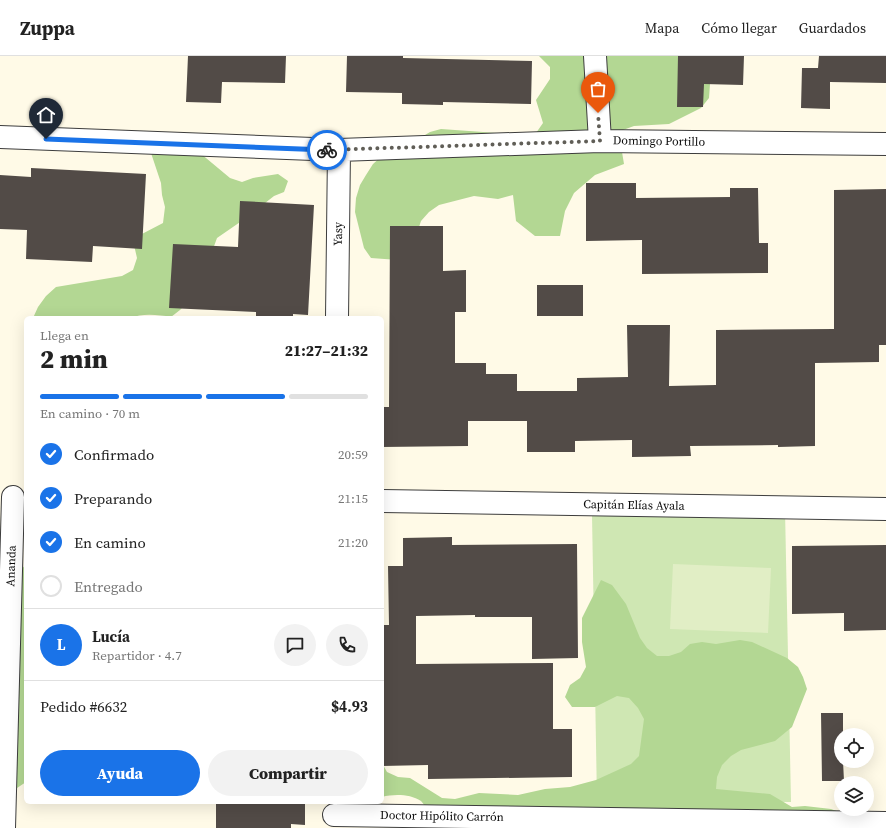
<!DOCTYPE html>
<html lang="es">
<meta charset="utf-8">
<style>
:root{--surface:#fff;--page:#f2f2f2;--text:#222;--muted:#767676;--line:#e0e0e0;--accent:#1a73e8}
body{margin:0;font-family:"Source Serif 4",serif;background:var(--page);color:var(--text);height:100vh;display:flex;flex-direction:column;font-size:15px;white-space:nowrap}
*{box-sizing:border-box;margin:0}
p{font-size:13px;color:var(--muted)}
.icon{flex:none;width:22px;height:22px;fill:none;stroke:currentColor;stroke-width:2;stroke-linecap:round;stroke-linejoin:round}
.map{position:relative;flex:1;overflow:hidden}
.drawer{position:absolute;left:24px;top:260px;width:360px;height:488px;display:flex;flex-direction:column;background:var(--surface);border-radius:6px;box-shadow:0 4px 16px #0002}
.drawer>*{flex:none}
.tools{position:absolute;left:834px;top:672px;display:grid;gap:8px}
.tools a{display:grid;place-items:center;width:40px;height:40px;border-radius:50%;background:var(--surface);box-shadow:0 4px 16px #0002;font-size:20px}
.pin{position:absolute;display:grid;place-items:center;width:34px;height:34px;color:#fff;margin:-41px -17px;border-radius:50% 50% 50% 0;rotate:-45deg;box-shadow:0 0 4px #0007}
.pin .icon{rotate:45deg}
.courier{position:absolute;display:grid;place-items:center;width:40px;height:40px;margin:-20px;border:3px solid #1a73e8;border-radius:50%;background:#fff;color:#222;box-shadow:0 1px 5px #0007}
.overview em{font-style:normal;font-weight:800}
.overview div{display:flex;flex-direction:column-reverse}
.overview{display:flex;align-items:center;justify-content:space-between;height:68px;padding:0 16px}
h1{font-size:26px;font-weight:800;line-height:30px}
.bar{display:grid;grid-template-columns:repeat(4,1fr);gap:6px 4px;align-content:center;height:48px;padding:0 16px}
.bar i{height:5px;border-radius:3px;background:var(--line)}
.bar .active{background:var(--accent)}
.bar p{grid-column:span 4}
.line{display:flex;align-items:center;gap:10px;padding:0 16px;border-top:1px solid var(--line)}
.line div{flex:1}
.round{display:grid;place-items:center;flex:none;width:42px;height:42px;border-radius:21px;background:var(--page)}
ol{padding:0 16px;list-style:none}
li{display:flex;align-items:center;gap:12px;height:44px}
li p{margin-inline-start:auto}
li .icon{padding:4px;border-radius:50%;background:var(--accent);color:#fff;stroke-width:4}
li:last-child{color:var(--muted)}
li i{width:22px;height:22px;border:2px solid var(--line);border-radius:50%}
.cta{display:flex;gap:8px;margin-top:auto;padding:8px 16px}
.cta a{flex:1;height:46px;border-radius:24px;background:var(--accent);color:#fff;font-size:16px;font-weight:800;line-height:46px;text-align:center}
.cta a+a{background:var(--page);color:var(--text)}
header{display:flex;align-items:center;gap:24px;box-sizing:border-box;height:56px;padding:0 20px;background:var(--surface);border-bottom:1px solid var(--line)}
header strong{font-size:19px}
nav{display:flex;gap:22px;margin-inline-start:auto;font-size:14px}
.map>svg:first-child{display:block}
.green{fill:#cfe7b3}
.forest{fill:#b3d793}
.pitch{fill:#e1eec5}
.building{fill:#524b47}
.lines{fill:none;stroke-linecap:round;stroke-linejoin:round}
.street-casing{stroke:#3d3d3d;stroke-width:24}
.street{stroke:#fff;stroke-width:22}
.done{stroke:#605e57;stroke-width:4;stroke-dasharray:0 7.2}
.route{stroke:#1a73e8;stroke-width:5}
.labels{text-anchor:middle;stroke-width:4;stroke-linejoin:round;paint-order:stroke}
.street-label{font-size:12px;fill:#0a0a0a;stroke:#fff}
</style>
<header>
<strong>Zuppa</strong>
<nav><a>Mapa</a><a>Cómo llegar</a><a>Guardados</a></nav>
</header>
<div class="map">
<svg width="886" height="772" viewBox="0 0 886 772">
<rect width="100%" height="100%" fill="#fffae7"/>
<path class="green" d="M785,454l6,292 -194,-1 -5,-286z"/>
<path class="forest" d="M539,0h156l15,28 -1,14 -8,10 -32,16 -35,2 -11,4 -1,22 2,12 -29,11 -21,18 -9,18 -5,25h-25l-19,-15 -3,-26 -15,4 -24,-3 -35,9 -10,7 -8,9 -4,12 -19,27 -27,-2 -7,-10 -9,-36 1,-14 4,-13 6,-10 7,-11 10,-9 24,-9 23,-14 11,-3 56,4 12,3 27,-3 7,-10 -7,-23 14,-21v-12z
M182,82l48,40 12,4 11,-4 25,-4 10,7 -4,11 -10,4 -28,22 -29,20 -4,11 -25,53 -8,8 -9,7c-12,-2 -29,-4 -40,1h-98l5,-11 8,-11 10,-9 66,-11 11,-6 4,-12 -3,-13 6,-10 23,-12 2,-16 -3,-12 -1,-12 -11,-33z
M0,494l20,13 6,7v212l-15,10 -11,2z
M601,524l11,5 14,19 14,34 7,10 10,8h12l12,-4 9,-8 12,-2 14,2 24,-4 12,2 35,16 11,9 5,10 4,12 -15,38 -17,14 -34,9 -10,6 -9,9 -5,12 -1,12 54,5 22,13 13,-1 26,3 11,4 -280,15h-137l3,-16c-2,-3 -4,-8 -7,-11 -11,-7 -27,-7 -39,-4v-34l5,9 11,5 12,1 32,20 13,1 24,-6 39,2 27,-6 25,-2 26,-7 35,-16 8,-8 5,-37 -6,-11 -9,-10 -12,-2 -22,11h-23l-7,-10 5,-12 10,-7 6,-11 -4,-25v-24z"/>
<path class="pitch" d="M673,508l98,4 -3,65 -98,-4z"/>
<path class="building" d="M188,0h98l-1,27 -63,-1 -1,21 -35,-1z
M347,0h56v2l129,3 -1,43 -88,-2v3l-41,-1v-11l-56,-1z
M678,0h66l-1,29 -39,-1 -1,23h-26z
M819,0h67v27l-56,-1v27l-29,-1 1,-40h16z
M31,112l115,6 -4,75 -49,-3 -1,16 -66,-3 1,-29 -27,-1v-54l31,2z
M586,127h50v15l94,-1v-9h28l1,55h9v30l-126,1v-34l-56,1z
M886,133v156h-7v17l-64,1v83l-37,1v-2l-88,1 1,10 -59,1v-17l-57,1v11h-48v-31h-59v25l-86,1v-40h7l1,-181h53v45l23,-1v42h-11v51h31v11h31v17h60v-13l51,-1 -1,-52h43l-1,61 47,-1v-55l118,-1v-139z
M240,145l74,4 -6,110 -15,-1v4h-37v-6l-87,-4 4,-64 65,3z
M537,229h46v31h-46z
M452,481v8l125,-1 1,114 -46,1v-42h-57v-2l-59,1v48l137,-1v66h19v48l-144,2v-14l-46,1v-141h7l-1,-59h15v-28z
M886,489v85l-42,1v-18l-52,1v-68z
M821,657h22v22h-2v26h2l1,20h-22z
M216,746h89v23l-14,-1v4h-75z"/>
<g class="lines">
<g class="street-casing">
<path id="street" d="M595,0l5,85
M0,81l339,13 261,-9 286,3
M337,262l2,-168
M382,445l504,8
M334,759l552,8
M4,772l9,-331"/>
</g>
<use href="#street" class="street"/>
</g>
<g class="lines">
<path class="done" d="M327,94l273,-9 -2,-28"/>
<path class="route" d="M46,83l281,11"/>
</g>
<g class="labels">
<g class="street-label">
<text transform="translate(659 85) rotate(1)" y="4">Domingo Portillo</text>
<text transform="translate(338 178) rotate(-89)" y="4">Yasy</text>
<text transform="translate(634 449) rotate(1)" y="4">Capitán Elías Ayala</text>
<text transform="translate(11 510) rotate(-88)" y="4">Ananda</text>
<text transform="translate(442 760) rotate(1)" y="4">Doctor Hipólito Carrón</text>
</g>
</g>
</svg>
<div class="tools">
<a><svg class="icon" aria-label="locate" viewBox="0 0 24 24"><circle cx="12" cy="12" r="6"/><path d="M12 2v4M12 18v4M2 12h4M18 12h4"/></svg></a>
<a><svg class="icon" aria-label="layers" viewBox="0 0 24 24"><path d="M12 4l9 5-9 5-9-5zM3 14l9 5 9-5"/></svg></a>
</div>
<div class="pin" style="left:598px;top:57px;background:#ea580c"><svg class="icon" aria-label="bag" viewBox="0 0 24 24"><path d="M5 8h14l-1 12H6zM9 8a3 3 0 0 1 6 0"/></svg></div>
<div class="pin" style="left:46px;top:83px;background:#1f2937"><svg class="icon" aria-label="home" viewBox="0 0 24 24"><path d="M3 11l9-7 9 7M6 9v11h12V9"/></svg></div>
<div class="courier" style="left:327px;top:94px"><svg class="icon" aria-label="bike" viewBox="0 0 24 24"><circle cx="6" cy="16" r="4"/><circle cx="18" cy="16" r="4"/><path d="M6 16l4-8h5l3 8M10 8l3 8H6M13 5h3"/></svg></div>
<section class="drawer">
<div class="overview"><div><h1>2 min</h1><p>Llega en</p></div><em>21:27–21:32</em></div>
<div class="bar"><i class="active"></i><i class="active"></i><i class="active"></i><i></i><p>En camino · 70 m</p></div>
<ol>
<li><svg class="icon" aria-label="check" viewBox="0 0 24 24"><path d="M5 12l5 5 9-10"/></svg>Confirmado<p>20:59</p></li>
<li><svg class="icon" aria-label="check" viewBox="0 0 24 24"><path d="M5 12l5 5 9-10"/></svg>Preparando<p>21:15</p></li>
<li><svg class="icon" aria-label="check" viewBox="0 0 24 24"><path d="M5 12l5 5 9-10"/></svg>En camino<p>21:20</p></li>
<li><i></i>Entregado</li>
</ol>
<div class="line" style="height:72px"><b class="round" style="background:var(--accent);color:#fff">L</b><div><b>Lucía</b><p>Repartidor · 4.7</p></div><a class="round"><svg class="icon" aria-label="chat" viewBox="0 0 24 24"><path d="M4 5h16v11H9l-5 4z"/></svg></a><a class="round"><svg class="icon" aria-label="phone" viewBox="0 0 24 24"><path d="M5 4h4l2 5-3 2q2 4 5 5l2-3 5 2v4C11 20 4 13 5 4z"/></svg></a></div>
<div class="line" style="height:52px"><div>Pedido #6632</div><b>$4.93</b></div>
<div class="cta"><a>Ayuda</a><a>Compartir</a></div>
</section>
</div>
